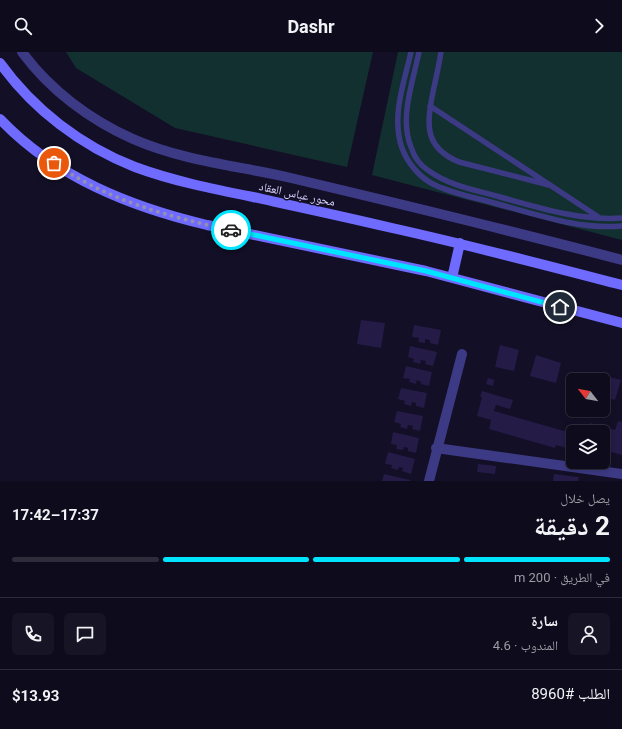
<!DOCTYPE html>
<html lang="ar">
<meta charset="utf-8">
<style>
:root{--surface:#0e0b1c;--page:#171425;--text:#f1f3f6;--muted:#9b9ba3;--line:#2e2b3b;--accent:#00e5ff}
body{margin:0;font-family:Roboto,"Noto Naskh Arabic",sans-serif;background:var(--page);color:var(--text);direction:rtl;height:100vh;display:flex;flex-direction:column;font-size:15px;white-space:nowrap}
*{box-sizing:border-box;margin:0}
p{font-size:13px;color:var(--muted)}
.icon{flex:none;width:22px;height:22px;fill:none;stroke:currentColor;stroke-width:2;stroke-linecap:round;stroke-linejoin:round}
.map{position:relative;height:429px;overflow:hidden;direction:ltr}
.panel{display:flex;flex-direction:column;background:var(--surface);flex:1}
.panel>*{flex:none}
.needle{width:26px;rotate:301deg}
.controls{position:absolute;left:566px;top:321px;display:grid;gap:8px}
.controls a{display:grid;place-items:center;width:44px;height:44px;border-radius:6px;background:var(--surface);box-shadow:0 2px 6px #0003,0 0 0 1px var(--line);font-size:20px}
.pin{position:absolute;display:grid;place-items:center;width:34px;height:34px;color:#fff;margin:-17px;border:2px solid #fff;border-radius:50%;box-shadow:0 1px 4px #0007}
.courier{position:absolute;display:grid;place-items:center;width:40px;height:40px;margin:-20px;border:3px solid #00e5ff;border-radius:50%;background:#fff;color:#222;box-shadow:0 1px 5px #0007}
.summary em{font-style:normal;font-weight:700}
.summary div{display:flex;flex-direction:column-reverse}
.summary{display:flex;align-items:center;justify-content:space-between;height:68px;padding:0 12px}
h1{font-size:26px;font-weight:700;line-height:30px}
.bar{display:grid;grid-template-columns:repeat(4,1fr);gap:6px 4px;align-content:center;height:48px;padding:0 12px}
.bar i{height:5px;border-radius:3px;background:var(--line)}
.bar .selected{background:var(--accent)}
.bar p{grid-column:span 4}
.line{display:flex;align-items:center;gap:10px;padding:0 12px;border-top:1px solid var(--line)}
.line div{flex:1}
.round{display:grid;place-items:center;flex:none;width:42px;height:42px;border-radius:6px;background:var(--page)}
header{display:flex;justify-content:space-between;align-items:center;height:52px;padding:0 12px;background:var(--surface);font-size:18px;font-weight:700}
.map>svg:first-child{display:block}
.green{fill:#12302f}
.building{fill:#241b47}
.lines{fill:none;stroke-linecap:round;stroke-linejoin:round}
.lane{stroke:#3d3a85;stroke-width:5.5}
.street{stroke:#3d3a85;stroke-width:10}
.secondary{stroke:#6f6bff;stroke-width:10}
.done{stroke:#948fb3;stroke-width:4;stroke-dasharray:0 7.2}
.route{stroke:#00e5ff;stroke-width:5}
.labels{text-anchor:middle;stroke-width:3;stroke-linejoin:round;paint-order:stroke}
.street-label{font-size:12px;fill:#d9d4ff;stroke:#130f26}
</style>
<header><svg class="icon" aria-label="forward" viewBox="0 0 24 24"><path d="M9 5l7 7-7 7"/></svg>Dashr<svg class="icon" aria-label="search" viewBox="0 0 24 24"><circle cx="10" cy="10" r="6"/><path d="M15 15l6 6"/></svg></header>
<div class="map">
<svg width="622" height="429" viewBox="0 0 622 429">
<rect width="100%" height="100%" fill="#130f26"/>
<path class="green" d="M66,0h307l-26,115 -172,-39 -99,-60z
M398,0h224v188l-250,-65z"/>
<path class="building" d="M361,268l24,3 -4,25 -24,-4z
M414,273l27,5 -3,15 -8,-2v-3l-5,-1v4l-7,-1 1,-4 -7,-1z
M500,293l19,5 -5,21 -19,-4z
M410,294l27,6 -4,14 -8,-2 1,-3 -5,-1 -1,4 -7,-2 1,-3 -6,-2z
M536,303l25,8 -5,20 -26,-7z
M406,314l26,6 -3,14 -8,-2v-2l-4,-2 -1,4 -7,-2 1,-3 -7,-1z
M594,321l27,7 -6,20 -12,-3v-17h-11z
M488,326l6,2 -1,6 -7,-2z
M401,336l26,5 -3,15 -8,-2v-3l-4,-1 -1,4 -7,-2 1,-3 -7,-2z
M482,339l31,9 -3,9 -14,-4 -2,6 77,22 2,-9 15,4 2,-5 25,7 3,-9 4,1v33l-19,-5v-18h-30v9l-4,-1 -2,8 -11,-3 -1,3 -66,-19 2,-9 -14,-4 5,-19h-2z
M397,359l26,5 -3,15 -8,-2 1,-3 -5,-1 -1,4 -7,-2 1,-3 -7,-2z
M393,380l26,6 -3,15 -8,-2v-3l-4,-1 -1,3 -7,-1 1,-4 -6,-1z
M388,400l27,7 -4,15 -9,-3 1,-3 -4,-1 -1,3 -7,-2 1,-3 -7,-1z
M478,412l18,2 -1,8 -18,-2z
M384,422l26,6v1h-28z
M554,422l25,3 -1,4h-25z"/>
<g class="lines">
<path class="lane" d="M411,0c-7,31 -20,65 -9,96 5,14 17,29 31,36 19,10 41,13 61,19 42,11 84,27 128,23
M419,0c-6,30 -20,66 -8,95 3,10 10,19 18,24 21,15 47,19 71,26 40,11 80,24 122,21
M441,0c-2,13 -5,26 -8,40 -6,31 -10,55 26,70l90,23
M430,54l170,112"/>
<path class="street" d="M22,0c28,38 68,68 111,87 50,22 106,27 158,39 110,26 221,53 331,82
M436,396l186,26
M429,429l33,-127"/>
<path class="secondary" d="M0,11c33,46 81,83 135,104 38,14 78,22 118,30 46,10 93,20 139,31 77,17 153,37 230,57
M0,67c55,58 131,88 207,106l219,46 196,52
M452,226l8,-35"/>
</g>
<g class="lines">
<path class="done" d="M54,111c53,37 114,54 177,67"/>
<path class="route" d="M231,178l195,41 134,36"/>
</g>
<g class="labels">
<g class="street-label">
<text transform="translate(297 142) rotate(12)" y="4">محور عباس العقاد</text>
</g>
</g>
</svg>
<div class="controls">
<a><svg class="needle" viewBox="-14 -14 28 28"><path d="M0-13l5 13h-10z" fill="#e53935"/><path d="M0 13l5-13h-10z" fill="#9b9ba3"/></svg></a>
<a><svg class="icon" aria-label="layers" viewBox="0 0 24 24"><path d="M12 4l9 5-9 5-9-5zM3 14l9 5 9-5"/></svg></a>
</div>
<div class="pin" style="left:54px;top:111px;background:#ea580c"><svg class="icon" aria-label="bag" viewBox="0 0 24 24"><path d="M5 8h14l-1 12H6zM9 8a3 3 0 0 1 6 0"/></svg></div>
<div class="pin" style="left:560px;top:255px;background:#1f2937"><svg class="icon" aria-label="home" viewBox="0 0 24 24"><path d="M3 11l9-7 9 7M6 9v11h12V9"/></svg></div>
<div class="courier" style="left:231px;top:178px"><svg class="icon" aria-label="car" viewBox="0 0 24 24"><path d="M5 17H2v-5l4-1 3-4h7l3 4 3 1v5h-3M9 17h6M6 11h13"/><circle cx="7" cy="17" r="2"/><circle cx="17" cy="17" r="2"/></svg></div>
</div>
<section class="panel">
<div class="summary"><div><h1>2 دقيقة</h1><p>يصل خلال</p></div><em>17:37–17:42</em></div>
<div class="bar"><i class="selected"></i><i class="selected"></i><i class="selected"></i><i></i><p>في الطريق · 200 m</p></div>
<div class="line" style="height:72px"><a class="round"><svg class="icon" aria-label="person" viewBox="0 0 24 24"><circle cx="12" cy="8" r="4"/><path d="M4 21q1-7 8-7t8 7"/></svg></a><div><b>سارة</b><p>المندوب · 4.6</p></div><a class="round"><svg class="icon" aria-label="chat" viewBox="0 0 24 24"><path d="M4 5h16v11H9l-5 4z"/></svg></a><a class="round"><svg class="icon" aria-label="phone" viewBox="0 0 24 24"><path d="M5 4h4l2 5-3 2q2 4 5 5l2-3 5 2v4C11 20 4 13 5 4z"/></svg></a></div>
<div class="line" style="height:52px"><div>الطلب #8960</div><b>$13.93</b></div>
</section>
